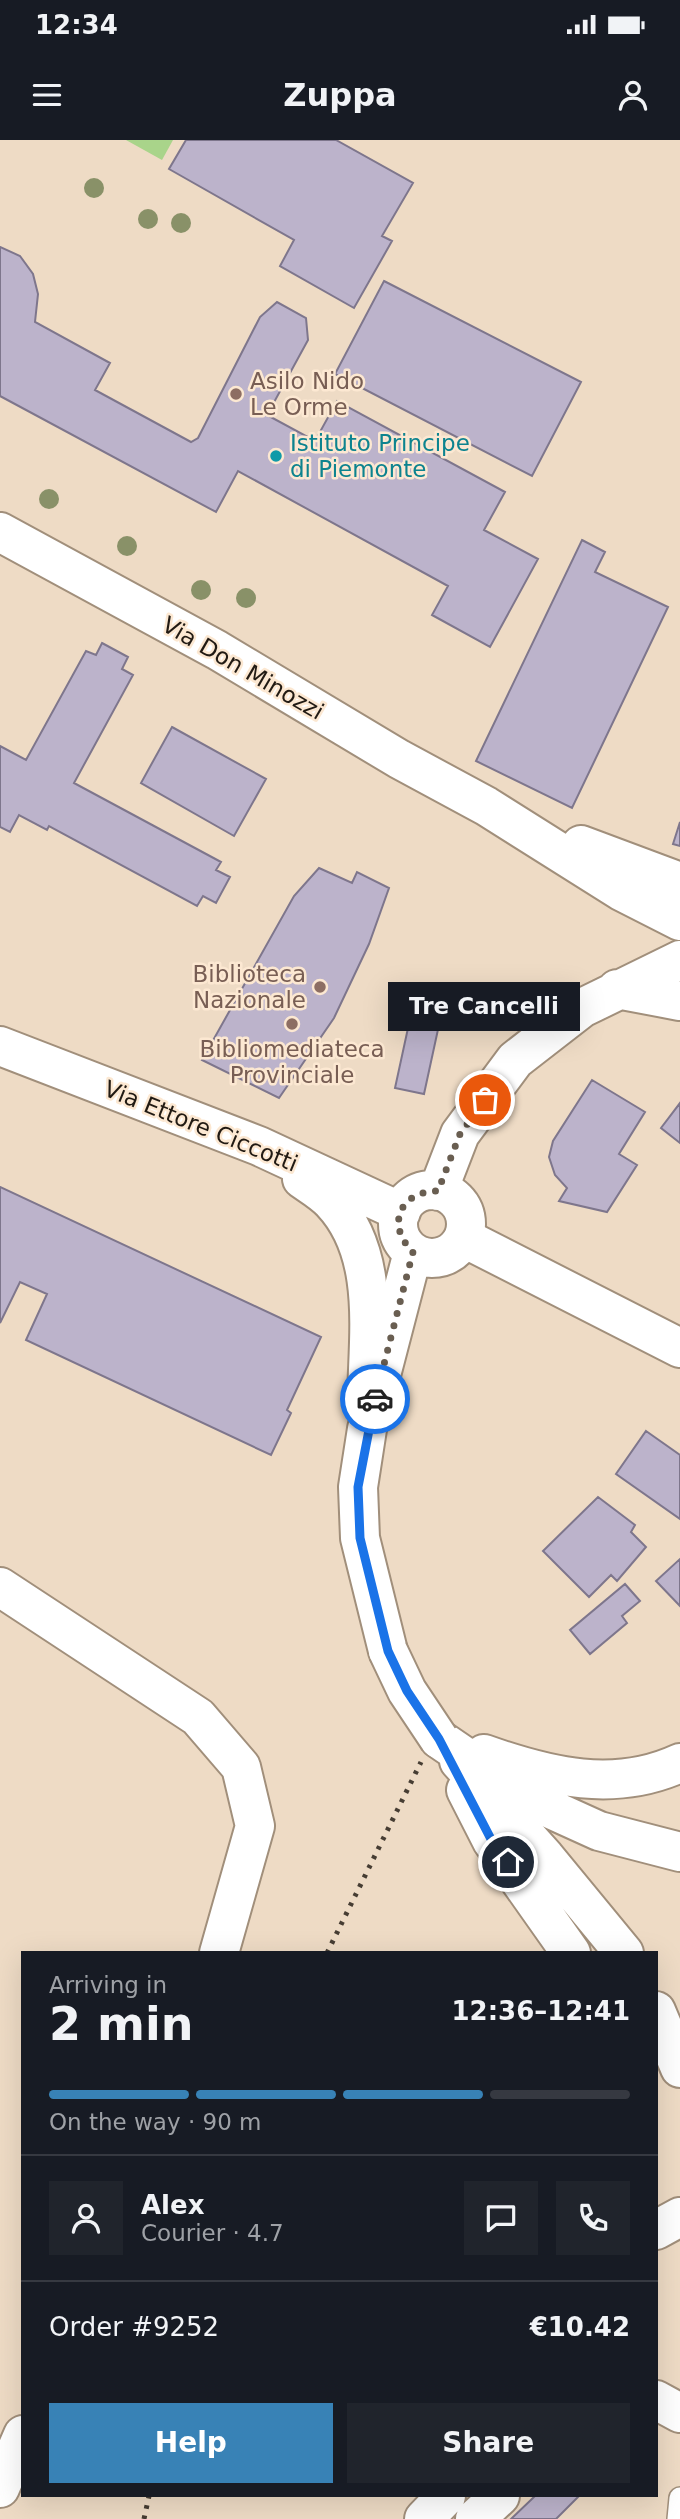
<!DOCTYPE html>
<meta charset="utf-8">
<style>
:root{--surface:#171b24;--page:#20242c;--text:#f1f3f6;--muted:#9ea1a6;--line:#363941;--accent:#3882b6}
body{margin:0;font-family:"DejaVu Sans",sans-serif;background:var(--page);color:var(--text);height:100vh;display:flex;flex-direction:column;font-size:26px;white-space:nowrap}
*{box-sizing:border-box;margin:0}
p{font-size:23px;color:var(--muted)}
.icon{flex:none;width:38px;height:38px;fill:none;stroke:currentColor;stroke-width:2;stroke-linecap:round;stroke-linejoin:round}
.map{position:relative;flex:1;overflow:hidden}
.drawer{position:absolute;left:21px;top:1811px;width:637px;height:546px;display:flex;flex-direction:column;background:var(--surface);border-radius:0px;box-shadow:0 7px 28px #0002}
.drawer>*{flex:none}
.pin{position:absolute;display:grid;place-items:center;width:60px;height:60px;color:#fff;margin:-30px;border:4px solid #fff;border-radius:50%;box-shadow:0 2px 7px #0007}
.courier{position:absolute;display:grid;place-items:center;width:70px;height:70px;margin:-35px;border:5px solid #1a73e8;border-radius:50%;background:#fff;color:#222;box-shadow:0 2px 9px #0007}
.bubble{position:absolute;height:49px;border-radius:0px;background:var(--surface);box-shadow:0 7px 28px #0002;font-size:23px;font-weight:700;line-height:49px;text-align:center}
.summary em{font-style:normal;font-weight:700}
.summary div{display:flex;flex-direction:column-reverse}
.summary{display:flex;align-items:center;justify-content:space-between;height:119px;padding:0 28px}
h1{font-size:46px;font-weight:700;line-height:52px}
.bar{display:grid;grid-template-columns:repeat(4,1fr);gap:10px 7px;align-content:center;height:84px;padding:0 28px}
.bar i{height:9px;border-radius:5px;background:var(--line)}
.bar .current{background:var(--accent)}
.bar p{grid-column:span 4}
.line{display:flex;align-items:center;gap:18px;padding:0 28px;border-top:2px solid var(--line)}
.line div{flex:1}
.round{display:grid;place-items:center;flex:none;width:74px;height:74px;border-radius:0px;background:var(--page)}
.button{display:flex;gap:14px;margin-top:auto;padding:14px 28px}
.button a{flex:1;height:80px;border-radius:0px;background:var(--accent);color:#fff;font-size:28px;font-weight:700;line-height:80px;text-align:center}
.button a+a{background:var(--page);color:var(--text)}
.status{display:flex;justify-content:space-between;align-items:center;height:49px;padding:0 35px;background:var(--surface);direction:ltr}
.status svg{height:19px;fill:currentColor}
header{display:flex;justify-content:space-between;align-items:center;height:91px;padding:0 28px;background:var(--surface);font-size:32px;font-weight:700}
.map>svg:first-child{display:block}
.green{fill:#a9d48a}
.building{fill:#bcb3cb;stroke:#7e768c;stroke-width:2}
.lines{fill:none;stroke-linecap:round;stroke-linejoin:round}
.lane-casing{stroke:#a18f7b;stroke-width:24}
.street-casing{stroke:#a18f7b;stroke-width:42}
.secondary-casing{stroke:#a18f7b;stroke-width:42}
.primary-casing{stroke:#a18f7b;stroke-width:42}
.lane{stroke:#fff;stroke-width:21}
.street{stroke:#fff;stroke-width:38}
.secondary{stroke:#fff;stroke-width:38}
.primary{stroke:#fff;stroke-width:38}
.rail{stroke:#463d33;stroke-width:5;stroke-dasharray:3.5 7;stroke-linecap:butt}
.primary-bridge-casing{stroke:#a18f7b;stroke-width:42;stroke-linecap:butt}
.primary-bridge{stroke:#fff;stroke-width:38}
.tree{fill:#899168}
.done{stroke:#695e51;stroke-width:7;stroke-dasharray:0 12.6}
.route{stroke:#1a73e8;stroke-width:9}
.education-dot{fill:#8d6e63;stroke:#fce8d2;stroke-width:2.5}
.culture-dot{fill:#0f9aa8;stroke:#fce8d2;stroke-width:2.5}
.labels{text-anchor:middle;stroke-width:5;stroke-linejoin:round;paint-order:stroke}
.education-label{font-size:23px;fill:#785e54;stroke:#fce8d2;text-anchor:start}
.culture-label{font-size:23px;fill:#0d838f;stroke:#fce8d2;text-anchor:start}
.street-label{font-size:23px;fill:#211a13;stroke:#fce8d2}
</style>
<div class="status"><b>12:34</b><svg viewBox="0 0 49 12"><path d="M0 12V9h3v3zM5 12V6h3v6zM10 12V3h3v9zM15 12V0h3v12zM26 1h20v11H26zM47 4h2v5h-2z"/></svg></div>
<header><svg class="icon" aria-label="menu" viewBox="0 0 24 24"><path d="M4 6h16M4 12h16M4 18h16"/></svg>Zuppa<svg class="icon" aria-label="person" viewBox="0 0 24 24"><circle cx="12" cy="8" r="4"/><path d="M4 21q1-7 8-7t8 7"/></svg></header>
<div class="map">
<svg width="680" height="2379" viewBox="0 0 680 2379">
<rect width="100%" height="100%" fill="#eedbc5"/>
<path class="green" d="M126,0h47l-11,20z"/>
<path class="building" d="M186,0h150l77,43 -31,53 10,5 -38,67 -74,-42 14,-26 -125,-71z
M0,107l20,9 13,18 5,20 -3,28 75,41 -15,27 96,52 7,-4 62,-121 17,-15 29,16 2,22 -41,75 48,26 22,-40 168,91 -21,38 54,29 -48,88 -58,-32 16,-29 -210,-115 -22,41 -216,-116z
M384,141l197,101 -49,94 -197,-102z
M582,400l23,12 -10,20 73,35 -96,201 -96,-47z
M102,503l26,14 -6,12 11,6 -59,108 147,79 -5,8 14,7 -14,26 -13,-7 -6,10 -148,-80 -2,4 -28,-15 -9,17 -10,-5v-81l26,14 60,-109 10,4z
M172,587l94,52 -32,57 -93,-53z
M680,682v24l-7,-2z
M319,728l33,15 5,-11 32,16 -20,56 -35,74 -55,80 -77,-38 92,-164z
M413,865l29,6 -18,83 -29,-6z
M592,940l53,32 -26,42 18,11 -30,47 -48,-11 8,-13 -12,-13 -6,-18 4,-16z
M680,963v40l-19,-15z
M0,1047l321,150 -34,73 4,3 -20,42 -245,-115 21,-46 -27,-12 -20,41z
M646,1291l34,24v64l-64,-45z
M598,1357l37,28 -4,7 15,15 -29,34 -6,-6 -22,22 -46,-46z
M680,1419v47l-24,-25z
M625,1444l15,17 -18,15 5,7 -37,31 -20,-24z
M535,2356h44l-23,23h-45z"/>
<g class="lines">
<g class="lane-casing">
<path id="lane" d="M678,2379l2,-21"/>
</g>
<g class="street-casing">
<path id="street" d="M424,2379l22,-23
M475,2379l25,-23"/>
</g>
<g class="secondary-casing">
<path id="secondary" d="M0,392l217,118 182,109 87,47 135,85 59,30
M581,705l99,37
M0,906l259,100 142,66
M302,1039c10,7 22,14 30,23 49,52 36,132 35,198
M464,1098l216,110
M0,1447l198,130 43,50 14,59 -36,127
M459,1621l86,96 79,96
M466,1650l26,51 79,112
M656,1871l24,57
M656,2090l24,-13
M656,2260l24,13
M0,2348l23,-53"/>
</g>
<g class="primary-casing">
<path id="primary" d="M617,849l63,12
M398 1084a34 34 0 1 1 68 0a34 34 0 1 1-68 0Z
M438,1051l22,-57 55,-74 67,-52 98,-48
M388,1511l-28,-113 -2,-51 9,-58 46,-177
M439,1599l85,58 75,34 81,21
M484,1614c65,23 131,39 196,9"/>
</g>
<use href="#lane" class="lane"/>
<use href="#street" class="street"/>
<use href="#secondary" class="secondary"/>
<use href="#primary" class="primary"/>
<path class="rail" d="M327,1813l94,-191
M144,2379l5,-23"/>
<g class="primary-bridge-casing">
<path id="primary-bridge" d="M388,1511l19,40 32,48"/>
</g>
<use href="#primary-bridge" class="primary-bridge"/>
</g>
<g class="tree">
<circle cx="94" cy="48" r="10"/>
<circle cx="148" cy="79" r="10"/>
<circle cx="181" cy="83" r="10"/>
<circle cx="49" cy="359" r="10"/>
<circle cx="127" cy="406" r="10"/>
<circle cx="201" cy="450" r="10"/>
<circle cx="246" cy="458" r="10"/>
</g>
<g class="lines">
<path class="done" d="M375,1259l38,-147c-28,-27 -13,-61 25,-61l22,-57 25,-34"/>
<path class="route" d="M375,1259l-17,88 2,51 28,113 19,40 32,48 53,102 16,21"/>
</g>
<g class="education-dot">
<circle cx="236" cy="254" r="7"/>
<circle cx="320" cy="847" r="7"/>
<circle cx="292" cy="884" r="7"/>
</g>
<circle class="culture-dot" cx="276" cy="316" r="7"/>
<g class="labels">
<g class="education-label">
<text x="250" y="249">Asilo Nido<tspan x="250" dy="26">Le Orme</tspan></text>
<text x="306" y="842" text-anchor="end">Biblioteca<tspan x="306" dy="26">Nazionale</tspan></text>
<text x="292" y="917" text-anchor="middle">Bibliomediateca<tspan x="292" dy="26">Provinciale</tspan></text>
</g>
<g class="culture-label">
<text x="290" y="311">Istituto Principe<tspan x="290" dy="26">di Piemonte</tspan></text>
</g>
<g class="street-label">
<text transform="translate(243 528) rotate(30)" y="8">Via Don Minozzi</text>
<text transform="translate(201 986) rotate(22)" y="8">Via Ettore Ciccotti</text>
</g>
</g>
</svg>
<div class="pin" style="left:485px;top:960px;background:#ea580c"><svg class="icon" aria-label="bag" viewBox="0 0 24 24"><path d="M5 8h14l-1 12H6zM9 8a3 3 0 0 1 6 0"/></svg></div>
<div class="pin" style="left:508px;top:1722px;background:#1f2937"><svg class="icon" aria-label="home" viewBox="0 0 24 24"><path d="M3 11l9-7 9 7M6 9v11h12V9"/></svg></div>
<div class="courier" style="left:375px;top:1259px"><svg class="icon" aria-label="car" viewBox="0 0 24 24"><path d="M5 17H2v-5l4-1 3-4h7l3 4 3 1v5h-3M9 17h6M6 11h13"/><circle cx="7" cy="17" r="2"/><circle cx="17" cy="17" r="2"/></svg></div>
<div class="bubble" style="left:388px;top:842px;width:192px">Tre Cancelli</div>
<section class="drawer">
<div class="summary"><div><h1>2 min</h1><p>Arriving in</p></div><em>12:36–12:41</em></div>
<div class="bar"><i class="current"></i><i class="current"></i><i class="current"></i><i></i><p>On the way · 90 m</p></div>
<div class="line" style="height:126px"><a class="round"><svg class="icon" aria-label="person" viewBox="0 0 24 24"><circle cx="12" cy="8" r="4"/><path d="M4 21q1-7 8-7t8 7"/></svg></a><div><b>Alex</b><p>Courier · 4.7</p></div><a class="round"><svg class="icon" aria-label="chat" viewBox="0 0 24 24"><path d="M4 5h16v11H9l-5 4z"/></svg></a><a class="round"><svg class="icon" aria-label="phone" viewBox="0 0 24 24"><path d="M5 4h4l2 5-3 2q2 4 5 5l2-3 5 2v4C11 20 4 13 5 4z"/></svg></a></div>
<div class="line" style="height:91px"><div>Order #9252</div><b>€10.42</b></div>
<div class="button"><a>Help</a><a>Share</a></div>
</section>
</div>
